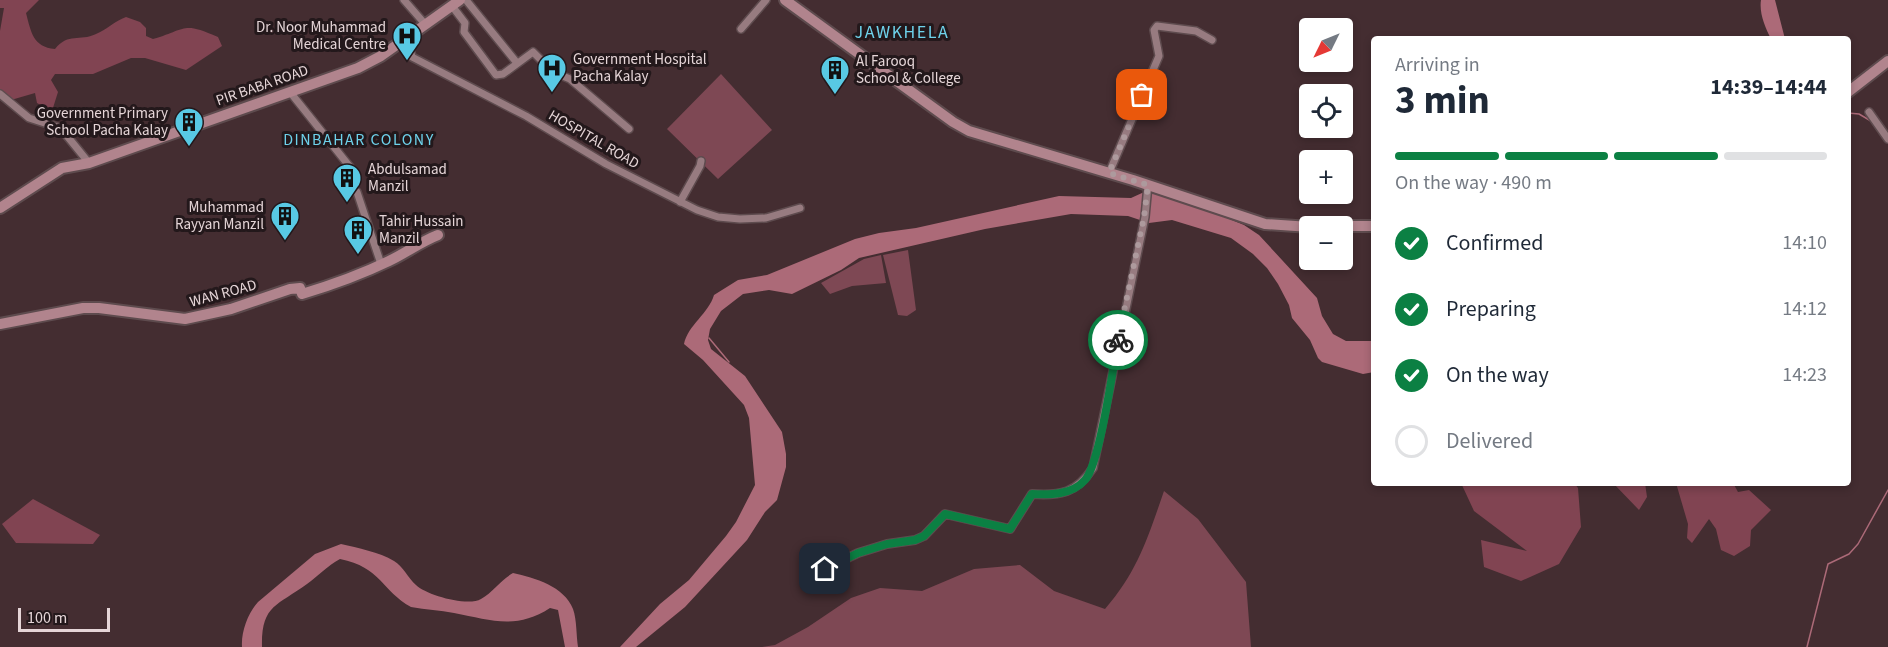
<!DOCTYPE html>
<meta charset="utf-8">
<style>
:root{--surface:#fff;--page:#f2f2f3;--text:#1f2937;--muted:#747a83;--line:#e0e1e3;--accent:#0b8043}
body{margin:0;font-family:"Source Sans 3",sans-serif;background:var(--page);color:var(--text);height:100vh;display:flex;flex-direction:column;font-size:22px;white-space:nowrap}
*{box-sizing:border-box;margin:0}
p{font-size:20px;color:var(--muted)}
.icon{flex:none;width:33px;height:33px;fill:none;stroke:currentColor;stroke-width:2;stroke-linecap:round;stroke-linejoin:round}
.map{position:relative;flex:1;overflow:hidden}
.details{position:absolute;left:1371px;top:36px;width:480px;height:450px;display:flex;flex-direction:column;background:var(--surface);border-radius:6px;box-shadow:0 3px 9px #0003}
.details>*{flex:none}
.needle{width:39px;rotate:227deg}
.controls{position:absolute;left:1299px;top:18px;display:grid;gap:12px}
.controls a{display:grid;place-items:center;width:54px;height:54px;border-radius:6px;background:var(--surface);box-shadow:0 3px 9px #0003;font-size:30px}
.scale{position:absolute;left:18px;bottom:15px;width:92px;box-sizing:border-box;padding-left:6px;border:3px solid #e5d5d7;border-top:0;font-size:16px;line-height:21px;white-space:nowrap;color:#e5d5d7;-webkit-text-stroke:4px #23181b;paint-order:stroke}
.pin{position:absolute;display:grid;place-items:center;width:51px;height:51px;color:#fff;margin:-26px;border-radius:12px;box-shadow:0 3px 9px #0006}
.courier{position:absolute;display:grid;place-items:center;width:60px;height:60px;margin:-30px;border:4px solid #0b8043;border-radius:50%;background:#fff;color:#222;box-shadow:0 2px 8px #0007}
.headline em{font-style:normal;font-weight:700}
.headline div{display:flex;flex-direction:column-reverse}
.headline{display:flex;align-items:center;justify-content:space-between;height:102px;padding:0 24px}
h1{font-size:39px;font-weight:700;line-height:45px}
.bar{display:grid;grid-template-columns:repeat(4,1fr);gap:9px 6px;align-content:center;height:72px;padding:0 24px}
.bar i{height:8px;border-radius:4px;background:var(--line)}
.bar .selected{background:var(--accent)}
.bar p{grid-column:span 4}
ol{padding:0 24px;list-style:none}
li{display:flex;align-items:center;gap:18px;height:66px}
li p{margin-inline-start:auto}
li .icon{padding:6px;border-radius:50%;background:var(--accent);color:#fff;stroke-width:4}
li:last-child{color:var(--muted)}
li i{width:33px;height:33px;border:3px solid var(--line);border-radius:50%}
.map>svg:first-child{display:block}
.green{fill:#7e4854}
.forest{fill:#814452}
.water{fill:#ac6a78}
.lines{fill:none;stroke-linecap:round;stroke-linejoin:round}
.stream{stroke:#ac6a78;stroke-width:1.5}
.street-casing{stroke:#5e4b4e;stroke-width:10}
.secondary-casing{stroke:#5e4b4e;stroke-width:14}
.street{stroke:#977b80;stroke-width:7}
.secondary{stroke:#b1848d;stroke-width:10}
.done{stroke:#ad9a9d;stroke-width:6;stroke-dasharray:0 10.8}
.route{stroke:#0b8043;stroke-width:8}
.labels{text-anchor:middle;stroke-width:6;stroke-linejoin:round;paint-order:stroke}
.poi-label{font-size:15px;fill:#e5d5d7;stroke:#23181b;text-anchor:start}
.street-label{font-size:15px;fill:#e5d5d7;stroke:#23181b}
.neighbourhood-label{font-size:16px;letter-spacing:1.5px;fill:#6ed2eb;stroke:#23181b}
.quarter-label{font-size:18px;letter-spacing:1.5px;fill:#6ed2eb;stroke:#23181b}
</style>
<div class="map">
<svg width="1888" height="647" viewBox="0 0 1888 647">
<rect width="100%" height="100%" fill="#442d31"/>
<path class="green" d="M721,74l51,56 -54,49 -51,-50z
M908,250l8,60 -9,6 -9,-1 -15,-60z
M881,255l5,28 -34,3 -22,8 -9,-11 43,-24z
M1164,491l34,28 48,63 5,65h-489l13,-2 33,-18 43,-29 29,-10 42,3 52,-22 46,-4 34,26 51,18c33,-38 43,-72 59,-118z"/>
<path class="forest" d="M0,0h39l-13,13c5,19 7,34 29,36 14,-17 24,-7 41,-15 10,-4 19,-13 30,-17l14,5 6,6v8l7,3c34,-10 29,-18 65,-2l4,9 -36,24 -41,-12h-14l-38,16h-38l-4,6 7,12 -6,19 -15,-8 -2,-10 -24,7 -11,-7v-62l4,-23h-4z
M1461,483h113l4,5 3,39 -22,37 -38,17 -37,-14 -3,-27 46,11 -53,-40z
M1613,483h32l2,14 -8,13z
M1676,483h57l5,9 11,-2 22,20 -20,20 -1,16 -16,10 -13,-6 -5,-21 -7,-10 -17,24 -5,-5 1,-14z
M33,499l67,36 -7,9 -77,-1 -14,-19z"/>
<path class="water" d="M1761,0h14l10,39h-14c-6,-12 -12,-26 -10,-39z
M1142,193h12l46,14 44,18 15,10 58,63 5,18 11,18 13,7h28v31l-11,2 -41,-12 -4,-4 -8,-18 -18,-22 -3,-13 -11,-21 -11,-16 -14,-14 -22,-16 -59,-18 -23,3 -21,-7 -57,-2 -86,15 -126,29 -18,12 -49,24 -23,-4 -26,4 -22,17 -11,18 -2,11 3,9 34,27 37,56 4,22v13l-9,33 -12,12 -18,28 -62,67 -49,40h-16l40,-43 29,-24 37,-44 10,-14 19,-37 -6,-67 -5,-13 -41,-45 -19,-16c4,-19 25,-31 30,-49l24,-15 29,-5 88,-36 24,-6 37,-5 143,-32 72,2z
M341,544c17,4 38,8 53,17 9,5 14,17 22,24 10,10 52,22 65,14 12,-7 20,-19 32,-26 22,5 51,13 60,36 4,11 3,26 5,38h-13l-7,-37 -8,-2c-34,22 -59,12 -96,5 -14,-3 -28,-3 -43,-6 -29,-16 -30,-40 -71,-48 -13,7 -22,17 -33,25 -30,22 -46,21 -45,63h-20c-1,-15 6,-34 16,-45l57,-48z"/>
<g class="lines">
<path class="stream" d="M1848,113l11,1 12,7
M709,338l20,24
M1807,647l21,-83 21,-10 9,-10 30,-54"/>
<g class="street-casing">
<path id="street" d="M404,0l21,24
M466,0l51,63
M452,6l13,17 -1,9 32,43 7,-1 30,-22 20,20 17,7 59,50
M741,29l25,-29
M402,44l6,-2 4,15 114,59 80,48 91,46 21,7 22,2 26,-1 34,-10
M290,92l60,75
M0,94l29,24 28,9 6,4 26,32
M1869,112l19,27
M1109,173l50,-117 -5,-26 3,-4 39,5 16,9
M357,192l24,72
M680,202l20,-36 1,-5
M825,569l33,-16 29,-9 28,-4 9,-4 21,-22 65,15 22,-35c29,2 44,-1 61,-26l52,-251 3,-32"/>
</g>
<g class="secondary-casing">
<path id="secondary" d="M785,0l168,122 16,9 164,49 132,44 45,3
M1848,92l40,-31
M0,208l62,-40 27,-5 269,-95 23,-12 79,-56
M1320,226h54
M0,324l83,-16h16l86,11 46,-10 59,-20 10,-1 2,6c30,-9 58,-19 87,-33 17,-8 31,-19 49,-26"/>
</g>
<use href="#street" class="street"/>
<use href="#secondary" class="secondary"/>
</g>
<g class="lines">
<path class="done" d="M1118,340l26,-123 4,-32 -39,-12 33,-78"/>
<path class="route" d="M825,569l33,-16 29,-9 28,-4 9,-4 21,-22 65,15 22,-35c18,1 40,1 53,-14 15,-17 28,-112 33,-140"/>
</g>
<defs>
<g id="hospital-pin" transform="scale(1.5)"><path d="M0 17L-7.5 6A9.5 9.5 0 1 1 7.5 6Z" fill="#58c9e4" stroke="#23181b"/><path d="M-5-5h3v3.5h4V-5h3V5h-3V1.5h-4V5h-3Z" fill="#111"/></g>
<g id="building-pin" transform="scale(1.5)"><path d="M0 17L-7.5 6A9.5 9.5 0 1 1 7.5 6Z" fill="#58c9e4" stroke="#23181b"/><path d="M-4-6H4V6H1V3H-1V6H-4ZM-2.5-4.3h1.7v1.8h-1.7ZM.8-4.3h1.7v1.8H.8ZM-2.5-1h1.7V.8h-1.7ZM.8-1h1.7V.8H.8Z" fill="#111"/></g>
</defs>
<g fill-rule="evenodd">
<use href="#hospital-pin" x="407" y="36"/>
<use href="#hospital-pin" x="552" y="68"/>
<use href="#building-pin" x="835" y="70"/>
<use href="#building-pin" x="189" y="122"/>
<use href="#building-pin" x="347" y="178"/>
<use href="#building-pin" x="285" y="216"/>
<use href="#building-pin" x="358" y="230"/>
</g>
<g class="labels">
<g class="poi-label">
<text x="386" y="32" text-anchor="end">Dr. Noor Muhammad<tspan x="386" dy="17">Medical Centre</tspan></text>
<text x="573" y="64">Government Hospital<tspan x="573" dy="17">Pacha Kalay</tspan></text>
<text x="856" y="66">Al Farooq<tspan x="856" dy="17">School &amp; College</tspan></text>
<text x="168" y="118" text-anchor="end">Government Primary<tspan x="168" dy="17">School Pacha Kalay</tspan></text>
<text x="368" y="174">Abdulsamad<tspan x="368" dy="17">Manzil</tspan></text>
<text x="264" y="212" text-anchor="end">Muhammad<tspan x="264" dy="17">Rayyan Manzil</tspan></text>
<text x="379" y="226">Tahir Hussain<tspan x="379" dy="17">Manzil</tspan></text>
</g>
<g class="street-label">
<text transform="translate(262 85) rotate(-19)" y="5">PIR BABA ROAD</text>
<text transform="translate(594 139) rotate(30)" y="5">HOSPITAL ROAD</text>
<text transform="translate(223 293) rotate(-15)" y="5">WAN ROAD</text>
</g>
<g class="neighbourhood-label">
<text x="359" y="145">DINBAHAR COLONY</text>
</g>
<g class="quarter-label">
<text x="902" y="38">JAWKHELA</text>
</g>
</g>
</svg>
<div class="controls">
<a><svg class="needle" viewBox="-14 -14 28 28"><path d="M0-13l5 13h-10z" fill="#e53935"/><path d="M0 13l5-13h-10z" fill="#747a83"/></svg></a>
<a><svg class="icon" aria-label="locate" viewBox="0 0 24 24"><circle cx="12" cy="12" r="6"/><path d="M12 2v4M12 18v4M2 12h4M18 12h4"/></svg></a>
<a>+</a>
<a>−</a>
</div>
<div class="scale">100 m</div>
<div class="pin" style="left:1142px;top:95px;background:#ea580c"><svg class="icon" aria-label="bag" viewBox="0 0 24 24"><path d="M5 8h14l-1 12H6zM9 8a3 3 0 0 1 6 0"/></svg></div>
<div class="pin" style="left:825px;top:569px;background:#1f2937"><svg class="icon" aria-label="home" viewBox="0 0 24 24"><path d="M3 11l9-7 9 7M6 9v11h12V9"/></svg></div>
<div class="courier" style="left:1118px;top:340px"><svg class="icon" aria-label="bike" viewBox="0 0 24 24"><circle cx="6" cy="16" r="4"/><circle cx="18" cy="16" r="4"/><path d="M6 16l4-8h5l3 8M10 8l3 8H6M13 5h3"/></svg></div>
<section class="details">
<div class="headline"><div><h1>3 min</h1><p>Arriving in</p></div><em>14:39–14:44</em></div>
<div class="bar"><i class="selected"></i><i class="selected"></i><i class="selected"></i><i></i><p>On the way · 490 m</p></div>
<ol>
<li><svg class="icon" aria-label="check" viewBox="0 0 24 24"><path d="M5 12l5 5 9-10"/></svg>Confirmed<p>14:10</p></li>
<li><svg class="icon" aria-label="check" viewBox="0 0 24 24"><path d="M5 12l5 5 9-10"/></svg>Preparing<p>14:12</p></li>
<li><svg class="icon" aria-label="check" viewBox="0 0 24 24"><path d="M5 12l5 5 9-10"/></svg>On the way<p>14:23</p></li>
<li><i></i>Delivered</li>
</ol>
</section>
</div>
